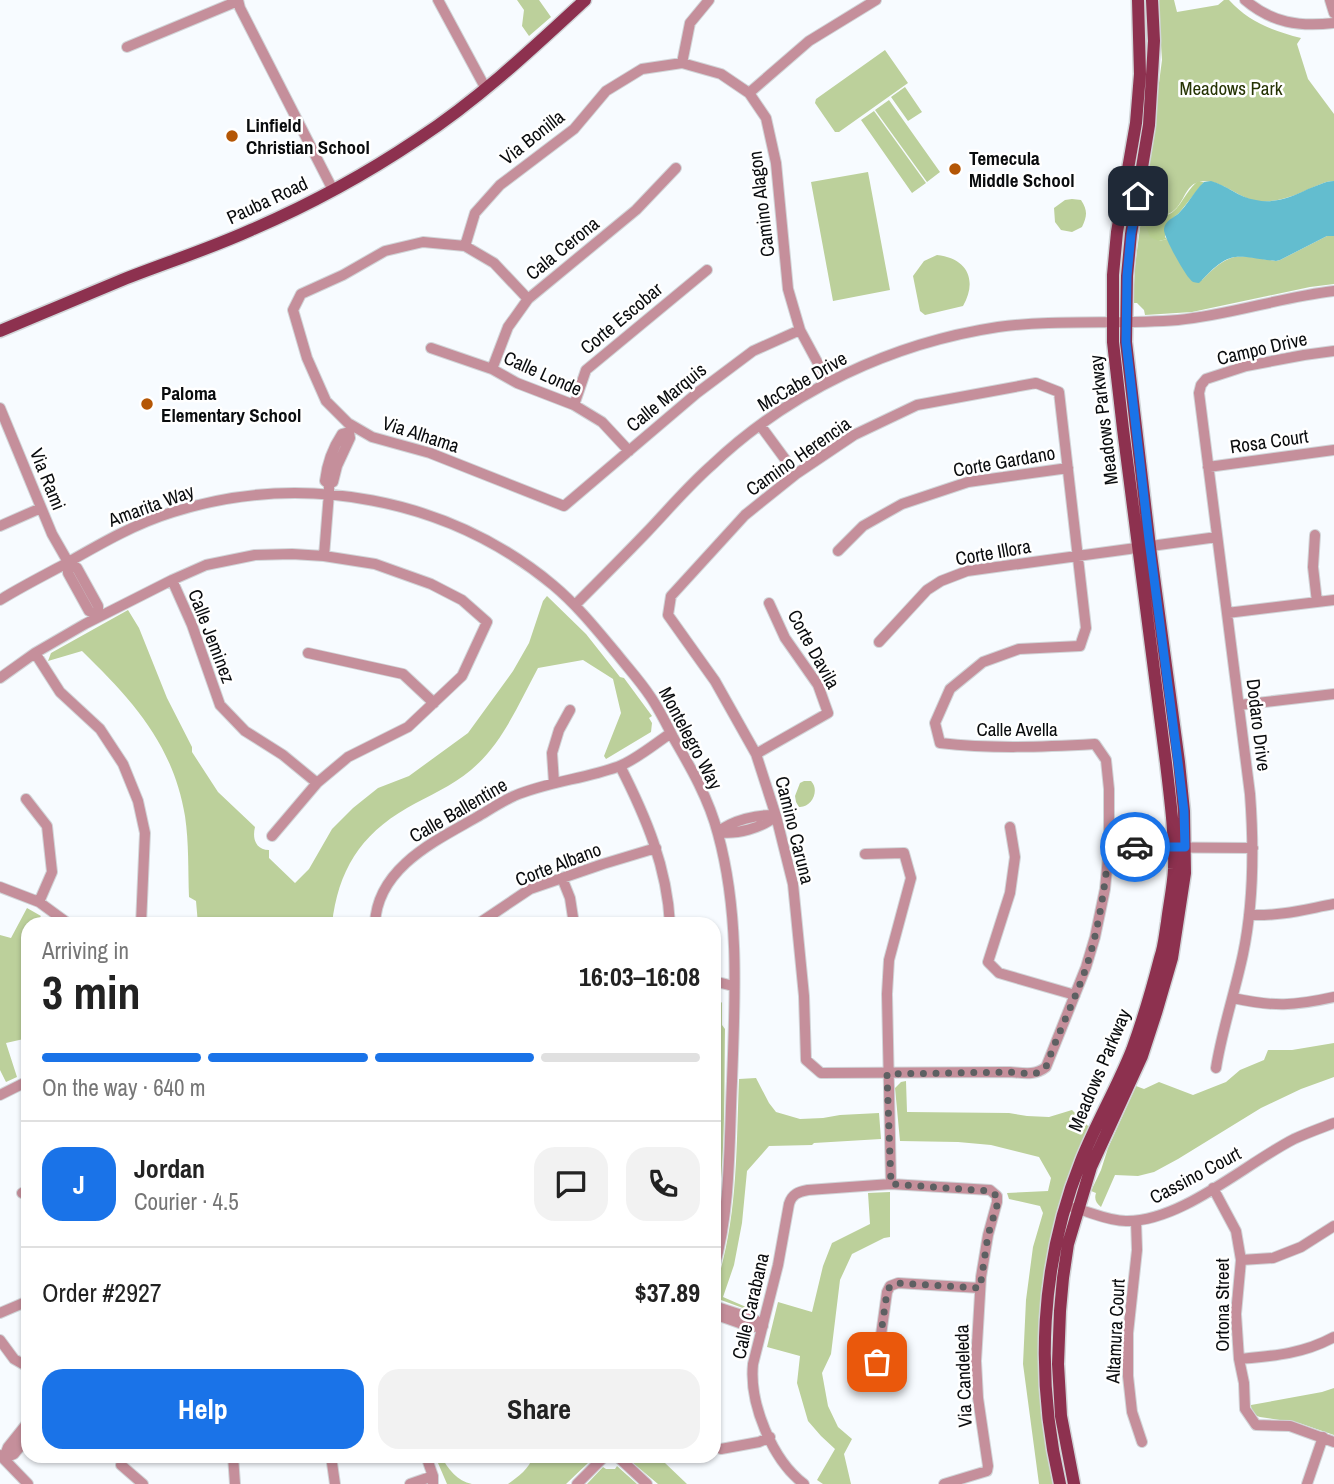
<!DOCTYPE html>
<meta charset="utf-8">
<style>
:root{--surface:#fff;--page:#f2f2f2;--text:#222;--muted:#767676;--line:#e0e0e0;--accent:#1a73e8}
body{margin:0;font-family:"Archivo Narrow",sans-serif;background:var(--page);color:var(--text);height:100vh;display:flex;flex-direction:column;font-size:26px;white-space:nowrap}
*{box-sizing:border-box;margin:0}
p{font-size:23px;color:var(--muted)}
.icon{flex:none;width:38px;height:38px;fill:none;stroke:currentColor;stroke-width:2;stroke-linecap:round;stroke-linejoin:round}
.map{position:relative;flex:1;overflow:hidden}
.sheet{position:absolute;left:21px;top:917px;width:700px;height:546px;display:flex;flex-direction:column;background:var(--surface);border-radius:21px;box-shadow:0 2px 5px #0004}
.sheet>*{flex:none}
.pin{position:absolute;display:grid;place-items:center;width:60px;height:60px;color:#fff;margin:-30px;border-radius:14px;box-shadow:0 4px 10px #0006}
.courier{position:absolute;display:grid;place-items:center;width:70px;height:70px;margin:-35px;border:5px solid #1a73e8;border-radius:50%;background:#fff;color:#222;box-shadow:0 2px 9px #0007}
.headline em{font-style:normal;font-weight:800}
.headline div{display:flex;flex-direction:column-reverse}
.headline{display:flex;align-items:center;justify-content:space-between;height:119px;padding:0 21px}
h1{font-size:46px;font-weight:800;line-height:52px}
.bar{display:grid;grid-template-columns:repeat(4,1fr);gap:10px 7px;align-content:center;height:84px;padding:0 21px}
.bar i{height:9px;border-radius:5px;background:var(--line)}
.bar .active{background:var(--accent)}
.bar p{grid-column:span 4}
.line{display:flex;align-items:center;gap:18px;padding:0 21px;border-top:2px solid var(--line)}
.line div{flex:1}
.round{display:grid;place-items:center;flex:none;width:74px;height:74px;border-radius:21px;background:var(--page)}
.action{display:flex;gap:14px;margin-top:auto;padding:14px 21px}
.action a{flex:1;height:80px;border-radius:21px;background:var(--accent);color:#fff;font-size:28px;font-weight:800;line-height:80px;text-align:center}
.action a+a{background:var(--page);color:var(--text)}
.map>svg:first-child{display:block}
.green{fill:#bcd09b}
.forest{fill:#bad292}
.water{fill:#63bdcf}
.lines{fill:none;stroke-linecap:round;stroke-linejoin:round}
.minor-casing{stroke:#d1d5d8;stroke-width:12}
.major-casing{stroke:#d1d5d8;stroke-width:15}
.minor{stroke:#c58f9b;stroke-width:10}
.major{stroke:#8d314f;stroke-width:12}
.done{stroke:#5d6062;stroke-width:7;stroke-dasharray:0 12.6}
.route{stroke:#1a73e8;stroke-width:9}
.poi-dot{fill:#b45605;stroke:#fff;stroke-width:2.5}
.labels{text-anchor:middle;stroke-width:5;stroke-linejoin:round;paint-order:stroke}
.park-label{font-size:19px;fill:#253303;stroke:#fff}
.poi-label{font-size:19px;font-weight:bold;fill:#0a0c0e;stroke:#fff;text-anchor:start}
.street-label{font-size:19px;fill:#0a0c0e;stroke:#fff}
</style>
<div class="map">
<svg width="1334" height="1484" viewBox="0 0 1334 1484">
<rect width="100%" height="100%" fill="#f7fbff"/>
<path class="green" d="M517,0h22l12,17 -22,19 -7,-10 2,-16z
M1158,0h16l3,12 41,-7 6,-5h5c20,22 44,31 72,38l-4,6 11,35 26,35v67c-9,0 -17,5 -25,8 -17,8 -34,14 -53,12 -20,-4 -40,-26 -60,-18 -15,6 -12,33 -39,33l2,25 8,-2 35,41c29,-30 35,-25 74,-19l4,-1 47,-24h7v48l-24,3 -118,25 -47,3 -1,-5 -7,-7h-4l2,-37 27,-206z
M885,50l23,33 -69,49h-4l-20,-29 1,-4z
M905,87l17,25 -14,9 -17,-24z
M889,100l51,72 -13,10 -52,-72z
M874,111l52,72 -14,10 -51,-73z
M868,172l22,118 -57,11 -22,-119z
M1072,199l9,1c7,11 6,16 1,27l-10,5 -11,-2 -6,-8 -1,-14 11,-8z
M937,255c30,3 41,25 26,51l-38,9 -5,-4 -7,-35 11,-15z
M547,596l39,38 34,43 4,1 28,38 -3,2 3,5 -1,9 -45,27 -2,-3 17,-43 -8,-34 -30,-19 -45,8c-19,35 -35,75 -67,102 -19,16 -43,26 -64,38 -47,27 -69,63 -75,116h-134l-2,-23 -7,-4c-1,-27 0,-54 -4,-81 -12,-72 -53,-116 -103,-165l-34,10 3,-8 77,-43 11,18 28,70 25,49v5l26,40 37,35c-3,12 1,23 14,23v8l26,25 14,-14 23,-40 21,-21 25,-20 31,-12 59,-43 45,-62 16,-28 14,-42z
M804,781h7c9,9 1,27 -12,26l-3,-5 -1,-6 5,-13z
M27,908l14,8 -6,8h-7v11l-7,11v3l7,4v85l-22,5 11,34 -11,5 -6,-12v-135l11,3z
M716,996l6,7v22l3,4c-1,68 1,140 -11,207v-228z
M1334,1043v34l-33,12 -40,19 -83,51 -24,13 -16,4 -23,-1 -14,32c-5,-4 -7,-8 -5,-14l-5,-2 10,-21 7,-22 28,-62 8,3 15,-7 34,13 33,-13 14,-12 24,-10 4,-10h24z
M756,1078l13,25 7,9 24,7 23,-1 17,-3 39,-2 2,26 -67,4 -2,2 -43,1 -22,25 -5,52 -8,42 -11,32 30,13 -2,1 -30,-11 -7,-8c24,-72 22,-138 25,-213z
M906,1081l1,31 102,1 18,3 22,1 23,-7 17,17 -15,38 -35,185v40l4,39 11,55h-15l-16,-120 3,-64 7,-53 10,-34 -3,-7 -31,-7 -2,-6 41,-2 3,-13 -12,-21 -48,-12 -33,-3 -58,-1 -5,-53 6,-6z
M890,1192v45l-6,1 -32,16 -12,26 -9,74 -9,19 6,33 10,21 14,12 -8,15 7,30h-28l-6,-4 18,-31 -14,-13 -13,-15 -11,-38 3,-27 -33,-9 11,-45 34,10 11,-46 9,-23 38,-19 -2,-31z
M1334,1388v47l-35,-12 -39,-6c-6,-2 -9,-6 -9,-12l71,-13z
M435,1456h6c7,13 16,25 31,28h-25z
M533,1456h56l-1,7 -22,21h-58c10,-7 22,-16 25,-28z
M629,1456h35l1,7 22,21h-29l-31,-26z
M617,1466l20,18h-50l16,-17 3,2h9z"/>
<path class="forest" d="M1197,182h7l-25,31 -11,9 -3,15 2,2 -8,2 -9,-4 -6,-16 5,-8c29,12 31,-17 48,-31z"/>
<path class="water" d="M1211,181c16,4 28,17 45,19 18,4 36,-3 52,-11 9,-3 17,-8 26,-8v55h-7l-47,24 -4,1c-40,-4 -44,-13 -74,19l-3,3c-6,-1 -6,0 -10,-5 -6,-7 -26,-42 -25,-49 1,-9 10,-11 15,-16 8,-8 14,-19 21,-27l4,-4z"/>
<g class="lines">
<g class="minor-casing">
<path id="minor" d="M238,0l2,8 93,182
M438,0l48,89
M1245,0c27,23 54,27 89,23
M1330,0l4,13
M127,47l111,-46
M682,63l8,-40 19,-23
M749,93l60,-52 67,-41
M465,246l10,-33 25,-28 74,-56 32,-38 36,-22 40,-6 39,11 28,19 17,25 10,45 12,126 12,41 28,52
M528,299l-34,-36 -29,-17 -42,-4 -38,9 -42,24 -42,19 -8,16 14,48 19,43 22,22 24,14 58,16 134,53 133,-113 56,-42 47,-21
M431,348l61,21 25,14 57,22 28,17 27,29
M492,369l16,-42 20,-28 108,-89 40,-42
M1036,383l23,9 27,236 -6,18 -61,3 -36,13 -33,27 -15,34 5,20c51,6 103,4 155,1l11,16 3,29v58l-4,42 -10,48 -9,30 -40,100c-11,9 -23,6 -36,5l-189,1 -15,-13 -2,-64 -11,-112 -17,-68 -20,-62 -41,-73 -47,-66 3,-19 74,-81 51,-41 58,-39 63,-30z
M574,405l12,-35 121,-100
M0,408l52,126 16,28 9,6 21,38v10
M760,425l36,49
M1208,467l126,-17
M329,484l4,-2 4,-16 13,-28 -1,-6 2,-4
M0,526l41,-18
M1315,535l-2,32 4,35
M838,551l25,-25 39,-22 66,-22 100,-14
M324,556l5,-63v-9l-4,-3c2,-18 7,-32 17,-47l7,-2
M68,562v11l21,38 9,5
M172,580l20,45 28,80 25,26 38,24 34,28
M0,600c21,-13 43,-24 65,-36 35,-20 69,-40 108,-52 130,-41 275,-14 380,73 24,20 44,45 64,69 11,14 23,27 33,42 9,13 16,27 23,41 18,31 36,62 45,97 22,80 17,165 14,247 -3,63 -1,127 -18,187
M575,605c24,-24 47,-47 71,-72 22,-23 42,-47 66,-68 78,-74 180,-122 286,-138 60,-8 120,-2 180,-7 53,-5 103,-23 156,-29
M1227,613l107,-13
M879,642l48,-52 14,-9 26,-10 250,-34
M35,653l25,39 40,37 23,35 15,37 7,32 -4,91
M308,653l95,21 31,29
M0,678l35,-25 50,-29 87,-44 34,-15 49,-10 37,-1 32,2 51,8 56,20 31,16 25,22 -25,54 -54,51 -60,30 -31,26 -45,53
M1239,705l95,-11
M756,754l72,-41 -10,-28 -33,-47 -16,-35
M620,766c26,51 47,101 50,158
M554,783l-2,-30 7,-23 11,-20
M26,799l21,27 5,46 -13,30
M1010,827l5,30 -5,36 -22,69 11,11 76,22
M718,832c13,-11 41,-19 58,-16
M718,832c18,3 44,-4 58,-16
M1109,847l144,1
M865,854l39,-1 7,25 -22,82 -2,34 4,190
M562,878l8,20 4,26
M0,887l39,15 30,22
M1249,915c33,1 53,-5 85,-11
M375,924c2,-56 60,-83 102,-107 12,-7 24,-15 37,-21 33,-14 69,-17 103,-29 16,-5 39,-24 54,-34
M478,924l52,-35 73,-25 53,-16
M714,982c8,0 11,3 20,4
M1233,998c41,9 61,8 101,-1
M1216,1068c6,-38 19,-76 27,-114 11,-53 11,-107 7,-160l-51,-401 2,-8 5,-6 40,-13 58,-11 30,-4
M0,1095l28,-14
M1213,1188l23,43 5,29 -5,54 3,45 5,24 1,26 11,16 34,1 44,16
M22,1193l6,-3
M1074,1208c17,4 34,13 52,13 55,1 119,-57 168,-82 13,-6 27,-11 40,-16
M1136,1221l1,29 -9,83v43l4,36 10,30
M1241,1260l32,-2 28,-11 33,-21
M714,1306l40,13 9,7
M0,1313l28,-12
M714,1314l37,13 12,-1
M0,1340l14,19 14,8
M1239,1359c34,-3 64,-5 95,-22
M874,1385l13,-93 3,-6 8,-3 82,5
M721,1449l38,-7 11,-5
M0,1455l28,29
M233,1456l2,28
M331,1456l4,28
M426,1456l7,20v8
M617,1456l30,28
M4,1458l4,-11 20,-25
M4,1458l10,-4 14,-17
M121,1465l22,19
M410,1484l23,-8
M577,1484l28,-28
M804,1484c-32,-24 -55,-81 -51,-120l25,-99 11,-61c3,-10 9,-12 19,-14l83,-6 99,6 7,6v6l-9,33 -7,42 -5,84 2,37 10,68 -1,5 -43,13
M1307,1484l16,-47"/>
</g>
<g class="major-casing">
<path id="major" d="M0,331c41,-17 81,-34 122,-51 43,-17 87,-31 129,-50 58,-25 115,-56 167,-91 61,-40 114,-90 167,-139
M1060,1484c-25,-107 -20,-221 21,-323 15,-38 36,-73 51,-111 11,-30 20,-61 28,-92 4,-11 5,-24 7,-36 2,-17 6,-35 7,-53 1,-35 -4,-71 -8,-106l-43,-334 -10,-87v-67l4,-43 19,-109 4,-49 -2,-74
M1074,1484l-13,-68 -3,-52 2,-53 3,-33 5,-34 23,-77 51,-111 14,-43 16,-55 13,-85 -1,-62 -5,-49 -29,-215 -24,-205 1,-66 4,-42 18,-109 5,-84 -2,-41"/>
</g>
<use href="#minor" class="minor"/>
<use href="#major" class="major"/>
</g>
<g class="lines">
<path class="done" d="M877,1362l10,-70 3,-6 8,-3 82,5 8,-53 10,-33 -1,-6 -7,-5 -99,-7 -4,-110 123,-2 25,2 11,-7c12,-34 29,-67 41,-102 12,-38 18,-78 22,-118h26"/>
<path class="route" d="M1135,847h50l-1,-36 -6,-49 -29,-222 -23,-198 1,-66 4,-42 7,-38"/>
</g>
<g class="poi-dot">
<circle cx="232" cy="136" r="7"/>
<circle cx="955" cy="169" r="7"/>
<circle cx="147" cy="404" r="7"/>
</g>
<g class="labels">
<g class="park-label">
<text x="1231" y="95">Meadows Park</text>
</g>
<g class="poi-label">
<text x="246" y="132">Linfield<tspan x="246" dy="22">Christian School</tspan></text>
<text x="969" y="165">Temecula<tspan x="969" dy="22">Middle School</tspan></text>
<text x="161" y="400">Paloma<tspan x="161" dy="22">Elementary School</tspan></text>
</g>
<g class="street-label">
<text transform="translate(532 137) rotate(-38)" y="7">Via Bonilla</text>
<text transform="translate(267 200) rotate(-25)" y="7">Pauba Road</text>
<text transform="translate(761 204) rotate(-97)" y="7">Camino Alagon</text>
<text transform="translate(562 248) rotate(-39)" y="7">Cala Cerona</text>
<text transform="translate(621 318) rotate(-40)" y="7">Corte Escobar</text>
<text transform="translate(1262 348) rotate(-13)" y="7">Campo Drive</text>
<text transform="translate(543 373) rotate(24)" y="7">Calle Londe</text>
<text transform="translate(802 381) rotate(-30)" y="7">McCabe Drive</text>
<text transform="translate(666 397) rotate(-39)" y="7">Calle Marquis</text>
<text transform="translate(1103 420) rotate(-97)" y="7">Meadows Parkway</text>
<text transform="translate(421 434) rotate(18)" y="7">Via Alhama</text>
<text transform="translate(1269 441) rotate(-8)" y="7">Rosa Court</text>
<text transform="translate(798 456) rotate(-35)" y="7">Camino Herencia</text>
<text transform="translate(1004 461) rotate(-10)" y="7">Corte Gardano</text>
<text transform="translate(48 479) rotate(68)" y="7">Via Rami</text>
<text transform="translate(151 505) rotate(-20)" y="7">Amarita Way</text>
<text transform="translate(993 552) rotate(-10)" y="7">Corte Illora</text>
<text transform="translate(212 636) rotate(69)" y="7">Calle Jeminez</text>
<text transform="translate(814 649) rotate(61)" y="7">Corte Davila</text>
<text transform="translate(1259 725) rotate(83)" y="7">Dodaro Drive</text>
<text x="1017" y="736">Calle Avella</text>
<text transform="translate(691 738) rotate(62)" y="7">Montelegro Way</text>
<text transform="translate(458 810) rotate(-30)" y="7">Calle Ballentine</text>
<text transform="translate(795 830) rotate(76)" y="7">Camino Caruna</text>
<text transform="translate(558 864) rotate(-21)" y="7">Corte Albano</text>
<text transform="translate(1099 1070) rotate(-67)" y="7">Meadows Parkway</text>
<text transform="translate(1195 1175) rotate(-28)" y="7">Cassino Court</text>
<text transform="translate(1222 1305) rotate(-90)" y="7">Ortona Street</text>
<text transform="translate(750 1306) rotate(-77)" y="7">Calle Carabana</text>
<text transform="translate(1115 1331) rotate(-87)" y="7">Altamura Court</text>
<text transform="translate(963 1376) rotate(-92)" y="7">Via Candeleda</text>
</g>
</g>
</svg>
<div class="pin" style="left:877px;top:1362px;background:#ea580c"><svg class="icon" aria-label="bag" viewBox="0 0 24 24"><path d="M5 8h14l-1 12H6zM9 8a3 3 0 0 1 6 0"/></svg></div>
<div class="pin" style="left:1138px;top:196px;background:#1f2937"><svg class="icon" aria-label="home" viewBox="0 0 24 24"><path d="M3 11l9-7 9 7M6 9v11h12V9"/></svg></div>
<div class="courier" style="left:1135px;top:847px"><svg class="icon" aria-label="car" viewBox="0 0 24 24"><path d="M5 17H2v-5l4-1 3-4h7l3 4 3 1v5h-3M9 17h6M6 11h13"/><circle cx="7" cy="17" r="2"/><circle cx="17" cy="17" r="2"/></svg></div>
<section class="sheet">
<div class="headline"><div><h1>3 min</h1><p>Arriving in</p></div><em>16:03–16:08</em></div>
<div class="bar"><i class="active"></i><i class="active"></i><i class="active"></i><i></i><p>On the way · 640 m</p></div>
<div class="line" style="height:126px"><b class="round" style="background:var(--accent);color:#fff">J</b><div><b>Jordan</b><p>Courier · 4.5</p></div><a class="round"><svg class="icon" aria-label="chat" viewBox="0 0 24 24"><path d="M4 5h16v11H9l-5 4z"/></svg></a><a class="round"><svg class="icon" aria-label="phone" viewBox="0 0 24 24"><path d="M5 4h4l2 5-3 2q2 4 5 5l2-3 5 2v4C11 20 4 13 5 4z"/></svg></a></div>
<div class="line" style="height:91px"><div>Order #2927</div><b>$37.89</b></div>
<div class="action"><a>Help</a><a>Share</a></div>
</section>
</div>
